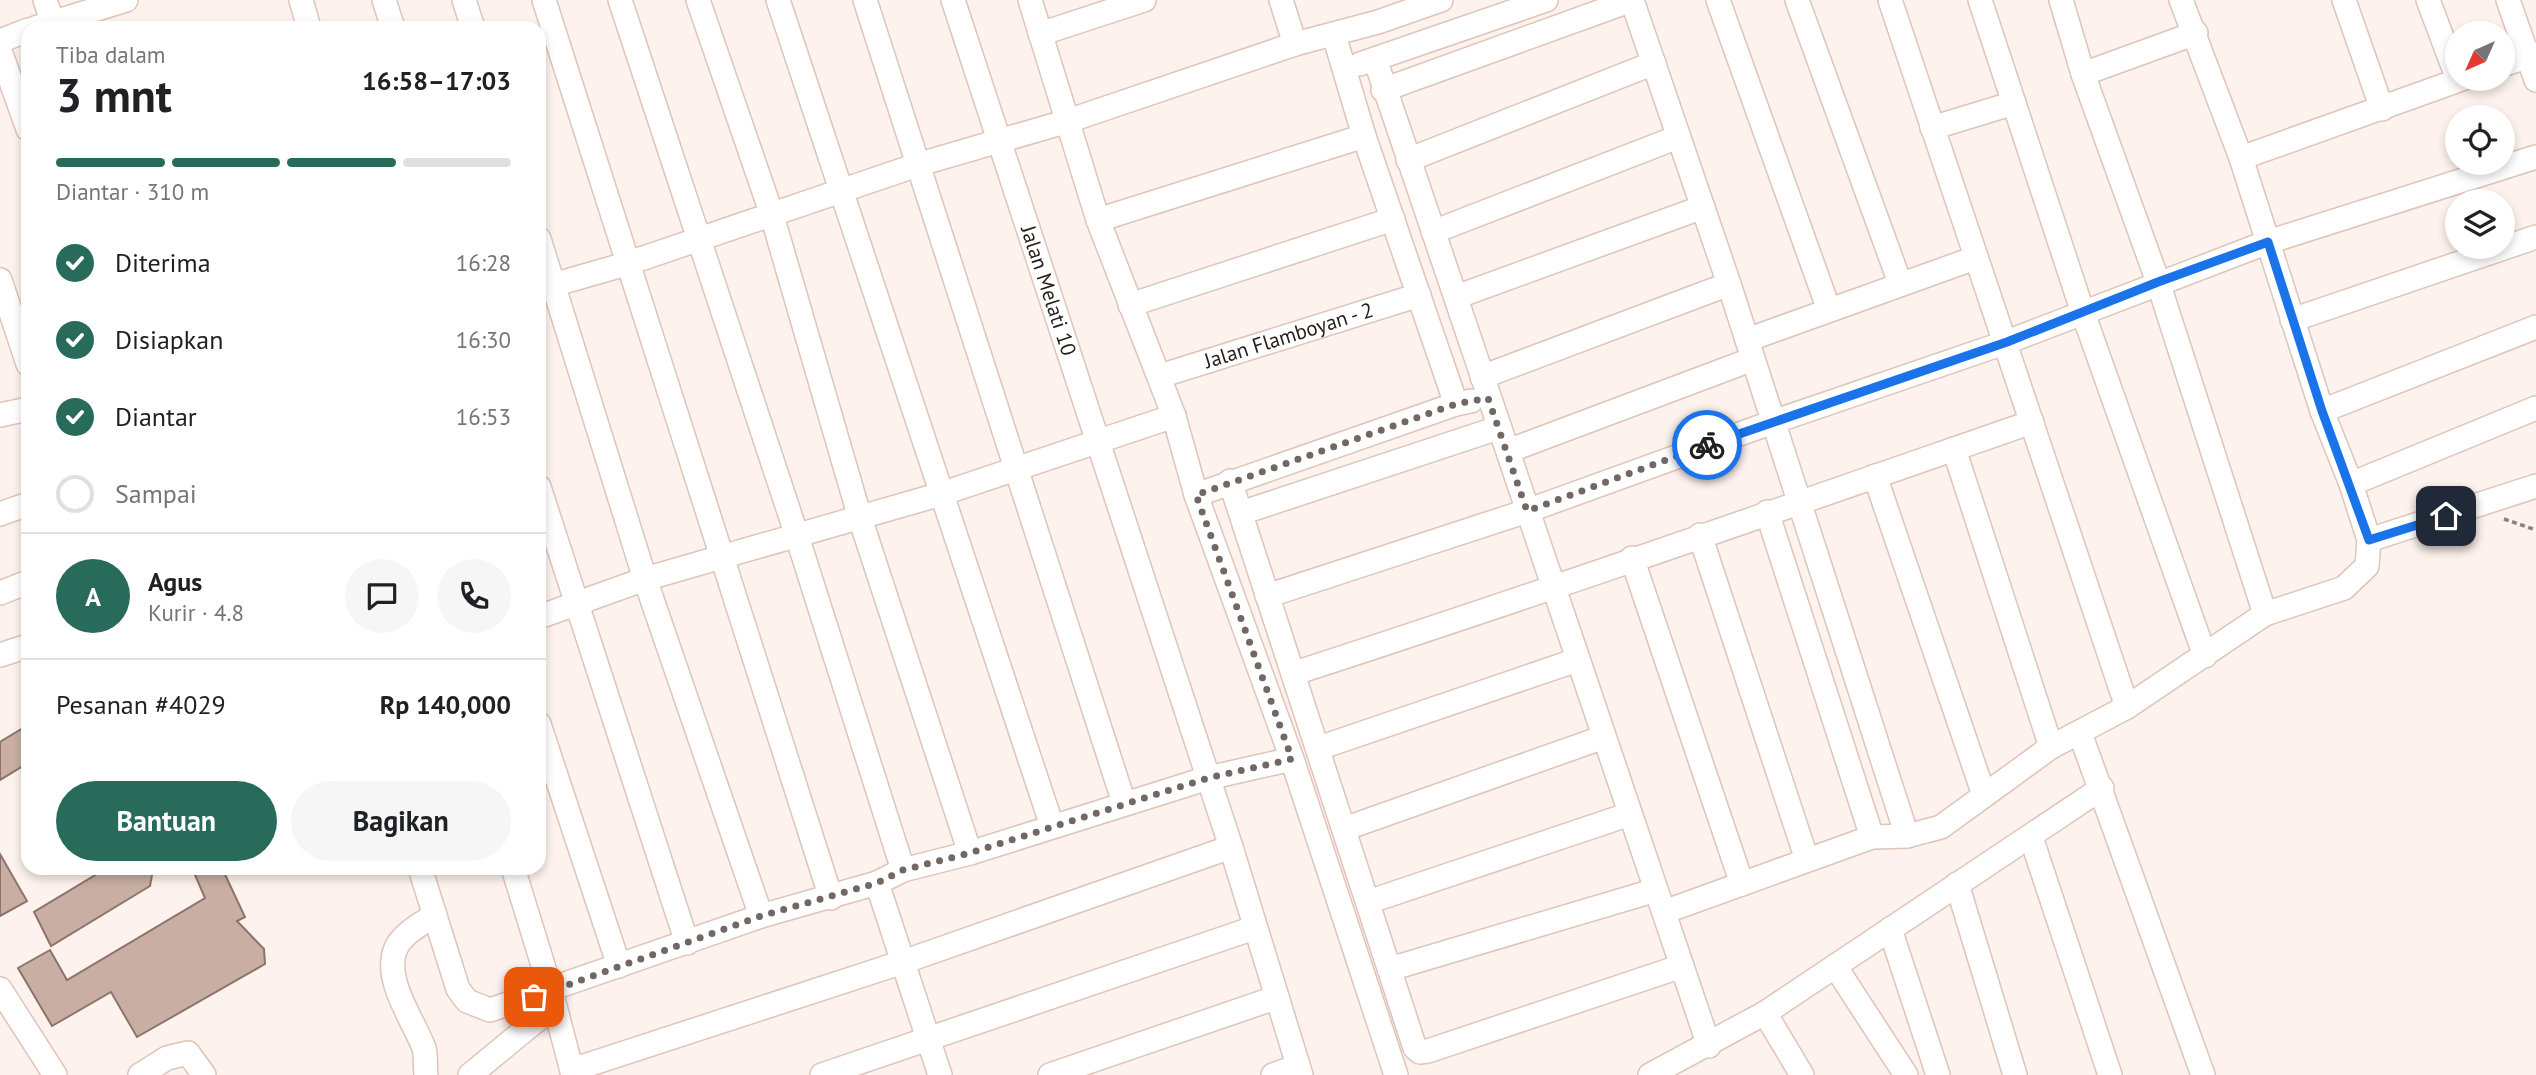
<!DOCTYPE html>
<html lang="id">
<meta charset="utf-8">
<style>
:root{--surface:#fff;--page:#f6f6f6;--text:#202124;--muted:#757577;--line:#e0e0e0;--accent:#296b5a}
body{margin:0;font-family:"PT Sans",sans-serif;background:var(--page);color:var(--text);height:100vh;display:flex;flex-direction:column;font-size:26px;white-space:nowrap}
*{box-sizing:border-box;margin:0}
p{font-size:23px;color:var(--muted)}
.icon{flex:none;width:38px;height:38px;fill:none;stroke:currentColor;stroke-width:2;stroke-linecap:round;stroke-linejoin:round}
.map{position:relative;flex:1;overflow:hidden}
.details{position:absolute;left:21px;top:21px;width:525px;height:854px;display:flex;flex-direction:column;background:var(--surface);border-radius:21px;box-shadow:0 4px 10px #0003}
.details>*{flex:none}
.needle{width:46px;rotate:225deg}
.buttons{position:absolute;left:2445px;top:21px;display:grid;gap:14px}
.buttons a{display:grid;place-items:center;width:70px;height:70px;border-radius:50%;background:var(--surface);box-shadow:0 4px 10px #0003;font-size:35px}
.pin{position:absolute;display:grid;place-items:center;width:60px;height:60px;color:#fff;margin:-30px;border-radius:14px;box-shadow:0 4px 10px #0006}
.courier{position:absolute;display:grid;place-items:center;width:70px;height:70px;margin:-35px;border:5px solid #1a73e8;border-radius:50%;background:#fff;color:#222;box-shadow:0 2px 9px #0007}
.headline em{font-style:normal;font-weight:700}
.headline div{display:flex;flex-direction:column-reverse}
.headline{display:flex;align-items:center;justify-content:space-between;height:119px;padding:0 35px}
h1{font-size:46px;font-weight:700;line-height:52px}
.bar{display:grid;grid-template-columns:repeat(4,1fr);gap:10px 7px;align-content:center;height:84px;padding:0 35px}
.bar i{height:9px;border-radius:5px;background:var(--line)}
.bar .current{background:var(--accent)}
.bar p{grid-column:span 4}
.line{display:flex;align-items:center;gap:18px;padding:0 35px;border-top:2px solid var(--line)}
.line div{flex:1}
.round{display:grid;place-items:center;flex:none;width:74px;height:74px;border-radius:37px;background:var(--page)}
ol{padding:0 35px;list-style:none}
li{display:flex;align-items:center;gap:21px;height:77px}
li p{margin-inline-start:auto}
li .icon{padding:7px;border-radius:50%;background:var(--accent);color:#fff;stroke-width:4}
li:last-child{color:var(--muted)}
li i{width:38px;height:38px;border:4px solid var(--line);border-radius:50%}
.primary-button{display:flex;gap:14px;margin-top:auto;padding:14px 35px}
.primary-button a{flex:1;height:80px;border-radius:42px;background:var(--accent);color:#fff;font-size:28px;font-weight:700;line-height:80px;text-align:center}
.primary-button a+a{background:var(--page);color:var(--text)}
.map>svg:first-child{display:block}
.building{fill:#c8aea3;stroke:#8d746a;stroke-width:2}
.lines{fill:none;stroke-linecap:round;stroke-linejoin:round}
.minor-casing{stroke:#dfc4b8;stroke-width:26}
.path{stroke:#8e847f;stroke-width:3.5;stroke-dasharray:5 3.5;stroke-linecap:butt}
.minor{stroke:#fff;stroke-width:23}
.done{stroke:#716863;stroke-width:7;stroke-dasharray:0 12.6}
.route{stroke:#1a73e8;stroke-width:9}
.labels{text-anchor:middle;stroke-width:6;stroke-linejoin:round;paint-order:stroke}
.street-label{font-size:21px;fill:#261d18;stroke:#fff}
</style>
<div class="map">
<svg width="2536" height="1075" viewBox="0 0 2536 1075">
<rect width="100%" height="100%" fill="#fdf2ed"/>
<path class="building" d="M28,725v38l-28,17v-38z
M0,854l27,47 -27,15z
M107,868h38l7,7 -2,11 -99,60 -17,-34z
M192,868h30l23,49 -8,4 27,28 1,15 -128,73 -26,-45 -59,34 -34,-58 32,-18 17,30 138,-82z"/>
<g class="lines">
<g class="minor-casing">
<g id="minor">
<path d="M45,0l8,23"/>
<path d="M301,0l8,28"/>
<path d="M384,0l9,28"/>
<path d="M464,0l9,28"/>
<path d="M544,0l287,898"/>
<path d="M620,0l177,536 106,334"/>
<path d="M698,0l73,212 89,306 110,335"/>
<path d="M778,0l274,826"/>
<path d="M865,0l259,803"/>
<path id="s1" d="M953,0l278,847 70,228"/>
<path d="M1030,0l68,220 76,196 22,79 96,264 104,316"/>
<path d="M1281,0l14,44"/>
<path d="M1632,0l97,284 178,552 34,-9 110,-80 76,-40 138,-93 79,-26 23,-22 2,-26 -18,-56 -29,-73 -81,-253 -60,-158"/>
<path d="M1718,0l111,310"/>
<path d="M1797,0l103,283"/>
<path d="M1890,0l237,707"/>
<path d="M1980,0l103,313 122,343"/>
<path d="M2061,0l22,74 75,208 107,332"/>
<path d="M2344,0l38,109"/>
<path d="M2428,0l29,77"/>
<path d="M2508,0l28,80"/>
<path d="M35,28l91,-28"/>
<path d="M1040,34l104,-34"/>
<path d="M1334,35l30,101 92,268"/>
<path d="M0,41l28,-11"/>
<path d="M0,51l28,78"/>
<path d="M1375,59l334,987"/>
<path d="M1360,64l186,-64"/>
<path d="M2502,65l34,-11"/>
<path d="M2083,74l113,-41"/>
<path d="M1383,90l249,-90"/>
<path d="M1932,128l82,-25"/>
<path d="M2241,158l221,-79"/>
<path d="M1408,160l246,-97"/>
<path d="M1098,220l266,-84"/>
<path d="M1433,232l245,-95"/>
<path d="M539,239l106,340 116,337"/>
<path d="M0,280l28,84"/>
<path d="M539,289l87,-25 294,-100 148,-43 227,-77 83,-22 63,-22"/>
<path d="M1456,297l247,-90"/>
<path d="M1130,305l263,-86"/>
<path d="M2292,320l244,-83"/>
<path d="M1747,340l228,-82"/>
<path id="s2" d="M1160,376l259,-81"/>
<path d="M1482,377l247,-93"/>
<path d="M2322,411l214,-84"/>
<path d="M0,415l28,-6"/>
<path d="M1954,449l97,298"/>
<path d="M1508,451l245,-92"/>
<path d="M1875,476l109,319"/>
<path d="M1230,481l185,567 5,4 8,-1 254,-85"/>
<path d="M2351,484l185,-76"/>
<path d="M539,487l148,456"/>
<path d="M1196,495l260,-91 15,-3"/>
<path d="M1767,512l105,325"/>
<path d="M1241,513l257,-85"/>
<path d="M0,514l28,-10"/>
<path d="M1700,535l107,325"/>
<path d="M2369,540l167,-54"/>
<path d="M1632,558l110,326"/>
<path d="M0,593l28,-11"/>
<path d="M1267,596l260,-85 246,-89 234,-80 261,-100 268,-85"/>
<path d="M539,617l106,-38 296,-85 233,-78"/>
<path d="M0,655l28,-9"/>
<path d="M1295,673c247,-80 492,-166 737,-251"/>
<path d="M539,724l80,242"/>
<path d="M2080,733l123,342"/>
<path d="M1319,748l258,-88"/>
<path d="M1344,829l260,-92"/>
<path d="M2031,837l79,238"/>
<path d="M420,868l38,121 9,12 23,9 271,-94 116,-33 26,-13 67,-17 238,-75 84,-19"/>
<path d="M513,868l38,123 22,84"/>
<path d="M877,883l63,192"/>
<path d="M1957,884l58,191"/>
<path d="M1368,902l262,-88"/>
<path d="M1664,912l208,-75 35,-1"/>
<path d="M1890,929l48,146"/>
<path d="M1835,966l71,109"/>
<path d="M1390,969l266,-79"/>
<path d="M0,989l55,86"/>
<path d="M1765,1013l37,62"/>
<path d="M572,1070l331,-108 328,-115"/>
<path d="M140,1075l27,-17 21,-5 16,22"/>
<path d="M426,1075c-1,-9 0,-19 -2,-27 -11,-29 -43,-71 -27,-102 8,-14 26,-23 38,-31"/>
<path d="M470,1075l84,-69"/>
<path d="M822,1075l432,-147"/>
<path d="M1050,1075l225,-77"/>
<path d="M1273,1075l25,-9"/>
<path d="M1650,1075l115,-62 337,-225"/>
</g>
</g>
<path class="path" d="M2504,519l32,11"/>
<use href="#minor" class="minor"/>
</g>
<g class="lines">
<path class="done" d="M534,997l227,-81 116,-33 26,-13 67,-17 238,-75 84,-19 -96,-264 260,-91 32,-6 39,113 180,-66"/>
<path class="route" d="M1707,445l300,-103 151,-60 110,-40 54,169 47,129 77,-24"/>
</g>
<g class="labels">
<g class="street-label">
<text dy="7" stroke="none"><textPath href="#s1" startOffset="306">Jalan Melati 10</textPath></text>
<text dy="7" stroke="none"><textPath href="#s2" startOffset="135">Jalan Flamboyan - 2</textPath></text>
</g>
</g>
</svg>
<div class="buttons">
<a><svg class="needle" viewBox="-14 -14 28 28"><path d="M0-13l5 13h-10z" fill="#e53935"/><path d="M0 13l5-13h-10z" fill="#757577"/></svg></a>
<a><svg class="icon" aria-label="locate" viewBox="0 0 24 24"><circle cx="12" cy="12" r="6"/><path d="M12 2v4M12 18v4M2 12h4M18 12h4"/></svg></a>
<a><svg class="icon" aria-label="layers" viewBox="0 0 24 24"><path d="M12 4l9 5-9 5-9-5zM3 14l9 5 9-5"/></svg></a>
</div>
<div class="pin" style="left:534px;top:997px;background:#ea580c"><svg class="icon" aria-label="bag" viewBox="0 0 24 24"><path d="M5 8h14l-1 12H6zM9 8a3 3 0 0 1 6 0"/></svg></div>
<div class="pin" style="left:2446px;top:516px;background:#1f2937"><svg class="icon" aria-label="home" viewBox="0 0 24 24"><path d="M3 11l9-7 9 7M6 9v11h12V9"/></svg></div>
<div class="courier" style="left:1707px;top:445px"><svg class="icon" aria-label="bike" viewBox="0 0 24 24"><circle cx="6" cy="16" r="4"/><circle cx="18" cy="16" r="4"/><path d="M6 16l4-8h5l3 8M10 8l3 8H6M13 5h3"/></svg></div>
<section class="details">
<div class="headline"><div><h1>3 mnt</h1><p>Tiba dalam</p></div><em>16:58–17:03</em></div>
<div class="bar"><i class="current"></i><i class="current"></i><i class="current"></i><i></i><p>Diantar · 310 m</p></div>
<ol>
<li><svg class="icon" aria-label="check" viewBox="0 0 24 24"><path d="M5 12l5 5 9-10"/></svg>Diterima<p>16:28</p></li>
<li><svg class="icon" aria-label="check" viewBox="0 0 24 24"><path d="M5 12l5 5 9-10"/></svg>Disiapkan<p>16:30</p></li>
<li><svg class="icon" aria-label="check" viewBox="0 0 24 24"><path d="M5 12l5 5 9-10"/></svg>Diantar<p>16:53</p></li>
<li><i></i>Sampai</li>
</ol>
<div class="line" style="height:126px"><b class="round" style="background:var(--accent);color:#fff">A</b><div><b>Agus</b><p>Kurir · 4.8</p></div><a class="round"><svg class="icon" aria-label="chat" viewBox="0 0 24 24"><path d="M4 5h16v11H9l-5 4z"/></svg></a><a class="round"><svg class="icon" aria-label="phone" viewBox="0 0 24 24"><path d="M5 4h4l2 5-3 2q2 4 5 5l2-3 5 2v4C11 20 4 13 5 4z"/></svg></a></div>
<div class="line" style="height:91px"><div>Pesanan #4029</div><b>Rp 140,000</b></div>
<div class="primary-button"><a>Bantuan</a><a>Bagikan</a></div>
</section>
</div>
